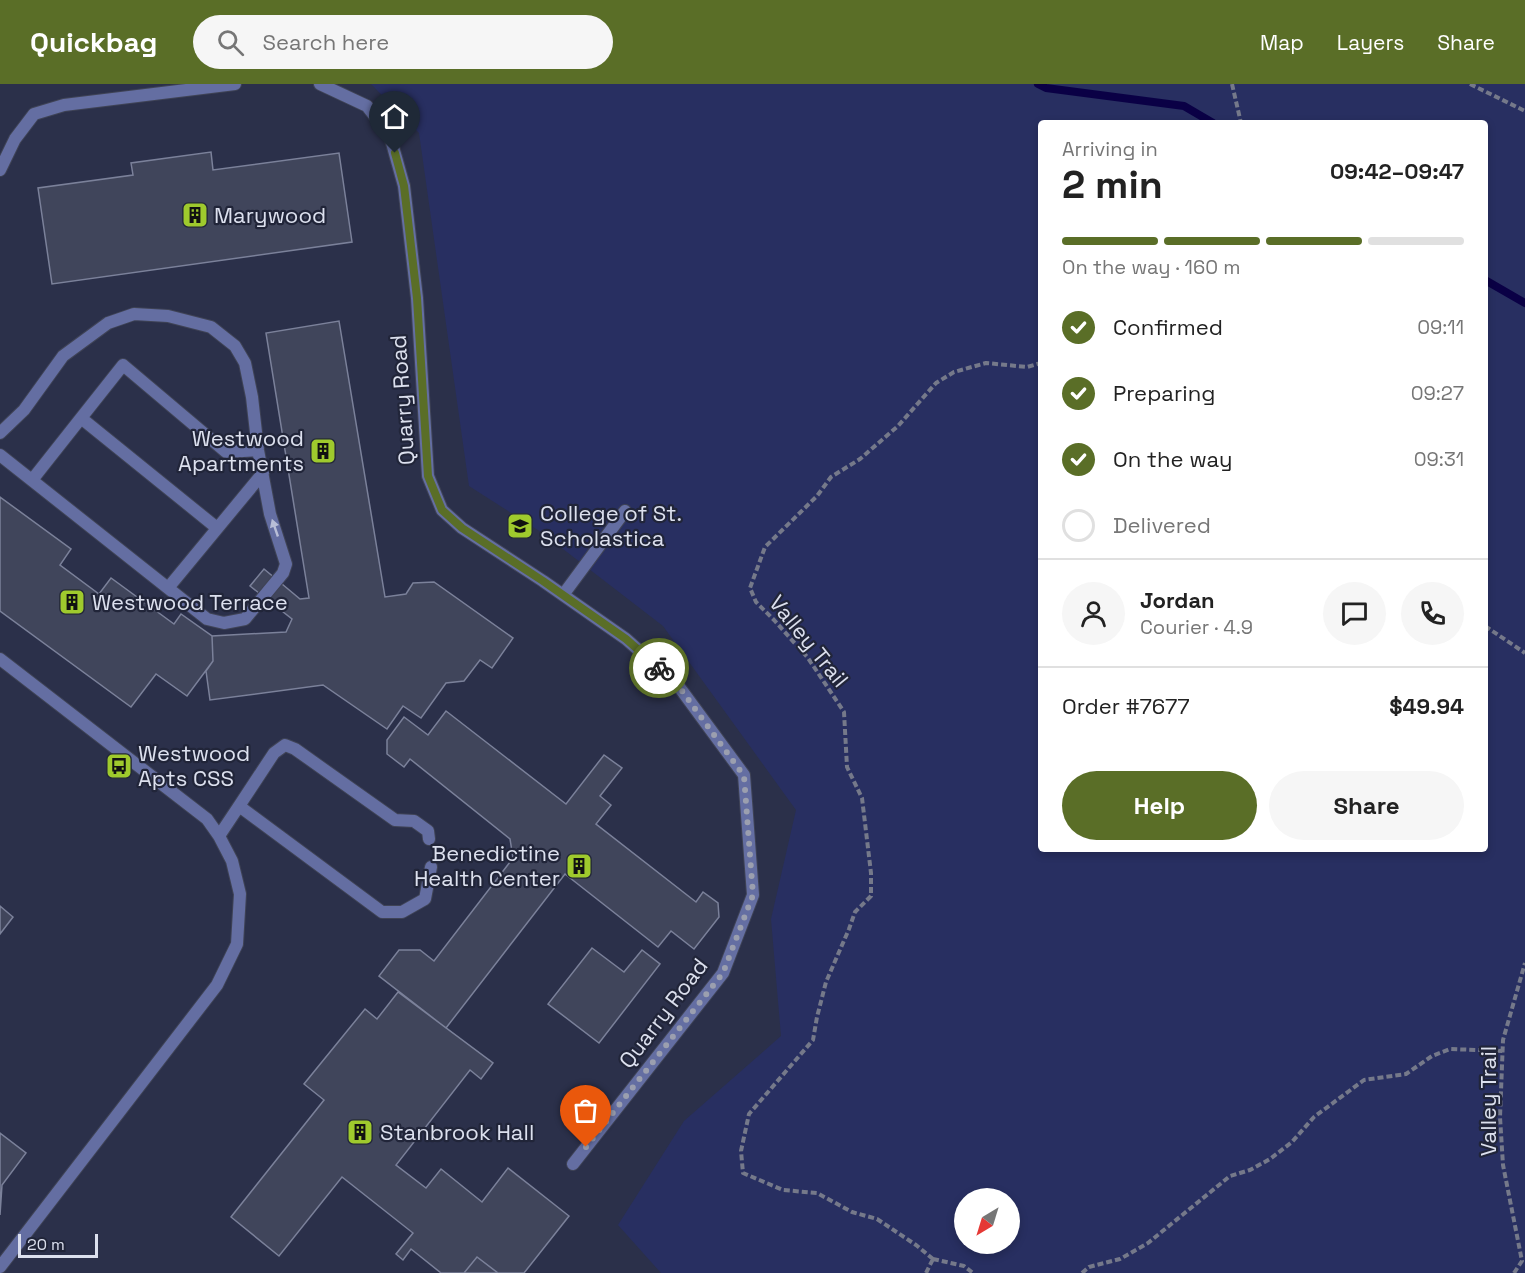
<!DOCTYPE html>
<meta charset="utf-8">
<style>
:root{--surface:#fff;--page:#f6f6f6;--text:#222;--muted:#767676;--line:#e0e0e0;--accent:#5a6e27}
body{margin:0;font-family:"Space Grotesk",sans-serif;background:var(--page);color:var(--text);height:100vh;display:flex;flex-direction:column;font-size:22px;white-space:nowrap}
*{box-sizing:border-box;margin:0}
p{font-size:20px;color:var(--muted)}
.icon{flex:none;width:33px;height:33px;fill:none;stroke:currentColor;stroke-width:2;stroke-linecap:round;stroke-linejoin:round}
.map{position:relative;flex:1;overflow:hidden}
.sheet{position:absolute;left:1038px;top:36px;width:450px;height:732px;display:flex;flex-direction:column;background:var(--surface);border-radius:6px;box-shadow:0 3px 9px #0003}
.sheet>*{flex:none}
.needle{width:39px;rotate:218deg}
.controls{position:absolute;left:954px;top:1104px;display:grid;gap:12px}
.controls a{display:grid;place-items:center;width:66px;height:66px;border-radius:50%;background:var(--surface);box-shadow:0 3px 9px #0003;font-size:30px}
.scale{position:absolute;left:18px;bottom:15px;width:80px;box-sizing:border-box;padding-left:6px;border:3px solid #dce0ee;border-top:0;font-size:16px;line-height:21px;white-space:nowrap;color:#dce0ee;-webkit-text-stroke:4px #212539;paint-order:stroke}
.pin{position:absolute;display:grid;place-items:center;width:51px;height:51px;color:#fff;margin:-62px -26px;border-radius:50% 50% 50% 0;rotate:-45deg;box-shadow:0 0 6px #0007}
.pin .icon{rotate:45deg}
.courier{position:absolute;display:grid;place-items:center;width:60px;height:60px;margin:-30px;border:4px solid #5a6e27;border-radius:50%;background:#fff;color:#222;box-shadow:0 2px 8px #0007}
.headline em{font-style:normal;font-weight:700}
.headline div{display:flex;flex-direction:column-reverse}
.headline{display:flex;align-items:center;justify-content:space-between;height:102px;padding:0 24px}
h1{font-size:39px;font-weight:700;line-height:45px}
.bar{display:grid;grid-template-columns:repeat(4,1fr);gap:9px 6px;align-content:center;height:72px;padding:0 24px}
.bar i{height:8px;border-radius:4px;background:var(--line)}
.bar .on{background:var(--accent)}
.bar p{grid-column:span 4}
.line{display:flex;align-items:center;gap:15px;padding:0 24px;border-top:2px solid var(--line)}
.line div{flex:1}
.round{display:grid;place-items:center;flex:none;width:63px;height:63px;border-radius:32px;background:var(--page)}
ol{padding:0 24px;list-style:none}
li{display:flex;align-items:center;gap:18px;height:66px}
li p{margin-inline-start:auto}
li .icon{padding:6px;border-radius:50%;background:var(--accent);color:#fff;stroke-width:4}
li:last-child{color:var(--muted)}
li i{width:33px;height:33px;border:3px solid var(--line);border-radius:50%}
.primary-button{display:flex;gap:12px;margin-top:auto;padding:12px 24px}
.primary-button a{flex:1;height:69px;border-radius:36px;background:var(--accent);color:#fff;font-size:24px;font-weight:700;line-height:69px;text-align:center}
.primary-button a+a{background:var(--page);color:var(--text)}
header{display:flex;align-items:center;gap:36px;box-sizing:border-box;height:84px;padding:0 30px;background:var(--accent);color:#fff}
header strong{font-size:28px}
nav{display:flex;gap:33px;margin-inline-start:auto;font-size:21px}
.search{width:420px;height:54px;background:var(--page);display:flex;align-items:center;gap:15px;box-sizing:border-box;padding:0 21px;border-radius:33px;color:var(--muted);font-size:22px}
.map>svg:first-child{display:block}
.built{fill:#2b304a;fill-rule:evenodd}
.green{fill:#282f61;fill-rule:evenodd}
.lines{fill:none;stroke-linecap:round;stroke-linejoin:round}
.stream{stroke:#0a0045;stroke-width:8}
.building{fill:#40455b;stroke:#7b819a;stroke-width:1.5}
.lane-casing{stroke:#3f4356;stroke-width:14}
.path{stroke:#75798a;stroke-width:4;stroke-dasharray:6 3;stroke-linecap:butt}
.lane{stroke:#646ea2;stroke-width:12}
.oneway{fill:#b8bed7}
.done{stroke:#9b9faf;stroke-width:6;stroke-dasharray:0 10.8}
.route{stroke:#5a6e27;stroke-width:8}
.labels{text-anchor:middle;stroke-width:4.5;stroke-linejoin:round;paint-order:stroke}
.poi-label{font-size:22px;fill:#dce0ee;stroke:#212539;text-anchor:start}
.street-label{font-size:22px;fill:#dce0ee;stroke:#212539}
</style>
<header>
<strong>Quickbag</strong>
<div class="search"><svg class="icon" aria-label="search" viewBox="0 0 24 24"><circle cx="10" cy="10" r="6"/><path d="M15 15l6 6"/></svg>Search here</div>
<nav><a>Map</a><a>Layers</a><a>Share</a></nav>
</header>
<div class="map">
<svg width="1525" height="1189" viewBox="0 0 1525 1189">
<rect width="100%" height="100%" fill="#212539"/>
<path class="built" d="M0,0h1372l-331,39v726h444l40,424h-1525zM964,1114h46v46h-46z"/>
<path class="green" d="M371,0h1154v1189h-864l-43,-48 66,-104 97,-85 -10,-117 25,-109 -133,-184 -122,-94 -72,-46 -50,-353zM1041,39h444v726h-444zM964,1114h46v46h-46z"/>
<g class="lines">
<path class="stream" d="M1038,0l8,4 138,18 29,17
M1485,196l40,23"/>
</g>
<path class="building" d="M211,68l2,18 126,-17 13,89 -300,42 -14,-96 95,-13 -2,-12z
M339,237l46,276 21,-3 7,-11 21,-1 79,56 -21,30 -12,-8 -16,21 -18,2 -25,35 -18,-12 -16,23 -64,-44 -113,15 -4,-29 7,-10 -1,-25 74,-4 6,-13 -42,-33 14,-17 36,30 9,-1 -43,-265z
M0,413l71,52 -11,16 39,29 12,-16 63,46 7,-10 31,22 1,25 -26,35 -31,-22 -25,33 -131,-96z
M446,627l120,93 38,-49 18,13 -22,28 11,9 -15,19 100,78 7,-10 15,11 1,14 -25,32 -23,-18 -13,16 -93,-73 -119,154 -67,-52 20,-26h21l14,11 79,-103 -3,-19 -100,-80 -6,8 -17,-13v-14l17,-23 24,18z
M0,822l13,11 -13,17z
M592,864l32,24 18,-22 18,14 -61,79 -51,-39z
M398,908l95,71 -12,16 -11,-9 -74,95 30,23 15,-19 41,33 26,-34 61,48 -45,57h-26l-21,-16 -13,16h-23l-30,-24 -8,11 -7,-6 17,-21 -71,-56 -63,79 -48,-39 93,-117 -20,-16 61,-75 12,10z
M0,1049l26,20 -24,32 -2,30z
M477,1173l21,16h-34z"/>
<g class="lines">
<g class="lane-casing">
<path id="lane" d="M320,0l47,22 23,30 14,50 13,112 11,178 14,34 20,18 81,53 83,58 51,45 67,91 9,120 -30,78 -150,191
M0,86l15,-31 19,-25 30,-9 171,-21
M81,334l42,-53 103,87 32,-2
M0,349l24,-23 39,-54 45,-33 26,-9 34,2 43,11 24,19 10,17 7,34 6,53 12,64 16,50 -3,9 -38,46 -21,4 -17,-4 -207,-164
M32,396l49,-62 136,110
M168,504l95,-115
M563,511l62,-84
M0,575l207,160 12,17 13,25 8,33 -3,50 -20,41 -217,282
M239,722l35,-53 11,-8 10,4 100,71 19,1 14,10 1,8
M219,752l20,-30 143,106h20l23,-13 6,-32"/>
</g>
<path class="path" d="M1232,0l9,39
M1470,0l55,27
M1485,542l40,27
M933,1175l-17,-14 -39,-26 -25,-7 -35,-19 -34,-3 -40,-17 -2,-22 8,-37 64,-74 4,-23 9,-35 23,-53 6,-17 16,-16v-23l-9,-75 -15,-31 -3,-55 -36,-54 -34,-38 -18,-18 -6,-14 15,-41 52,-51 14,-19 29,-18 38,-33 38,-43 18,-11 32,-9 41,4 14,-4
M933,1175l31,7 9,7
M926,1189l7,-14
M1082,1189l7,-6 31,-8 28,-16 82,-67 20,-6 20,-11 22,-17 22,-25 50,-37 42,-6 26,-18 18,-7 53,2
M1514,1189l8,-12 -19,-96 -3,-48 3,-77 22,-77"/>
<use href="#lane" class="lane"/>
</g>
<defs><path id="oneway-solid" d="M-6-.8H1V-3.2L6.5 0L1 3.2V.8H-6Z" transform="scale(1.5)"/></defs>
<use class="oneway" href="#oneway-solid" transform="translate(275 444) rotate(-109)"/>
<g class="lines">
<path class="done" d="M586,1063l137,-174 30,-78 -9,-119 -67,-92 -18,-16"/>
<path class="route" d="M395,69l9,33 13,112 11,178 14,34 20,18 81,53 83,58 33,29"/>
</g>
<defs>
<g id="building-square" transform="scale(1.35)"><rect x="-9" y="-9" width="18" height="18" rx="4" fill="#9fca2d" stroke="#212539"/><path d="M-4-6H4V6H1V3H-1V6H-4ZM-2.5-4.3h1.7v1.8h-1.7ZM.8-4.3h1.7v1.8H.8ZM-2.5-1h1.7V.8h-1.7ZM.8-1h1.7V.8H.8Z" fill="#111"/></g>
<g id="university-square" transform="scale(1.35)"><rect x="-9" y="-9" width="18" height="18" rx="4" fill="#9fca2d" stroke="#212539"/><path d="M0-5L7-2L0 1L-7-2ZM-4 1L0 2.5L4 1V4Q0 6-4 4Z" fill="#111"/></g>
<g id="bus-square" transform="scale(1.35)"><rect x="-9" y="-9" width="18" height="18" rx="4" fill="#9fca2d" stroke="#212539"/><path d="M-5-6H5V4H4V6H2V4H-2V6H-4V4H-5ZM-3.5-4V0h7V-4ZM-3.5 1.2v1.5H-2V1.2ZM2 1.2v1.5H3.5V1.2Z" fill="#111"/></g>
</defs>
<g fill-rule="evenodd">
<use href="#building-square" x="195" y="131"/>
<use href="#building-square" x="323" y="367"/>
<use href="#university-square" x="520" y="442"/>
<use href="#building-square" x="72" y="518"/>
<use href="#bus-square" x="119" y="682"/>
<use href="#building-square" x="579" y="782"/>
<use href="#building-square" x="360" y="1048"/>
</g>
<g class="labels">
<g class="poi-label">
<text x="214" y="139">Marywood</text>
<text x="304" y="362" text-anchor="end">Westwood<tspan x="304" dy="25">Apartments</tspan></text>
<text x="540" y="437">College of St.<tspan x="540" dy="25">Scholastica</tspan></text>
<text x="92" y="526">Westwood Terrace</text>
<text x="138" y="677">Westwood<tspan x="138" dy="25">Apts CSS</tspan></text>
<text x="560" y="777" text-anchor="end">Benedictine<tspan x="560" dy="25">Health Center</tspan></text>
<text x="380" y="1056">Stanbrook Hall</text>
</g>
<g class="street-label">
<text transform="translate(402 316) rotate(-94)" y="8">Quarry Road</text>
<text transform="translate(809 557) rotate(51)" y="8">Valley Trail</text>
<text transform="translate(663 929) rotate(-53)" y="8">Quarry Road</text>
<text transform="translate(1488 1017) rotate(-90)" y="8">Valley Trail</text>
</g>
</g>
</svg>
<div class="controls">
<a><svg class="needle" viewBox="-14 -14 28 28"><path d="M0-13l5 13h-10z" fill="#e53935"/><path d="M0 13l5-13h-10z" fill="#767676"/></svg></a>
</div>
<div class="scale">20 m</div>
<div class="pin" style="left:586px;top:1063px;background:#ea580c"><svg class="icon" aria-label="bag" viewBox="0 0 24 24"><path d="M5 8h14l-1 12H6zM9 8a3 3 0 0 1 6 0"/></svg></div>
<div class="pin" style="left:395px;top:69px;background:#1f2937"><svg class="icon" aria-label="home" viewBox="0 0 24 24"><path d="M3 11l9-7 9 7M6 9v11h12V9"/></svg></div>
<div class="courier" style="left:659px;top:584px"><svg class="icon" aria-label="bike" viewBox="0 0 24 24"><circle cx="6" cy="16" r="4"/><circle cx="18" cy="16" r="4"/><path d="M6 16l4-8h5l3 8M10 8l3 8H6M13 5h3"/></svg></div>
<section class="sheet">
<div class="headline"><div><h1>2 min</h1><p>Arriving in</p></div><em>09:42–09:47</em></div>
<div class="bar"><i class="on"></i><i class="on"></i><i class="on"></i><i></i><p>On the way · 160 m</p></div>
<ol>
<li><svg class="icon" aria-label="check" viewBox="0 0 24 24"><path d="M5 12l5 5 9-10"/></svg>Confirmed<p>09:11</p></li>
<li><svg class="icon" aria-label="check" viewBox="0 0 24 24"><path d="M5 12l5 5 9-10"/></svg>Preparing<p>09:27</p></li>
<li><svg class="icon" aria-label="check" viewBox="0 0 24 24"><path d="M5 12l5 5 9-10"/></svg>On the way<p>09:31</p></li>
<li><i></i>Delivered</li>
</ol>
<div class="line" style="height:108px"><a class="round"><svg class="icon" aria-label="person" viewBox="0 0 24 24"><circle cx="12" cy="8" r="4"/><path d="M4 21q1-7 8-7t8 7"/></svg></a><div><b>Jordan</b><p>Courier · 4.9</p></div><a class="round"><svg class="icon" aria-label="chat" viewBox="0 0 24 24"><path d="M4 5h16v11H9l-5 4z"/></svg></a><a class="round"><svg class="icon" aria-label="phone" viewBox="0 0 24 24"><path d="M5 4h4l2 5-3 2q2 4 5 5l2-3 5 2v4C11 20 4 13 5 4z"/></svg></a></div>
<div class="line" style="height:78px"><div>Order #7677</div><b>$49.94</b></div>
<div class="primary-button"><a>Help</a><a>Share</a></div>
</section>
</div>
